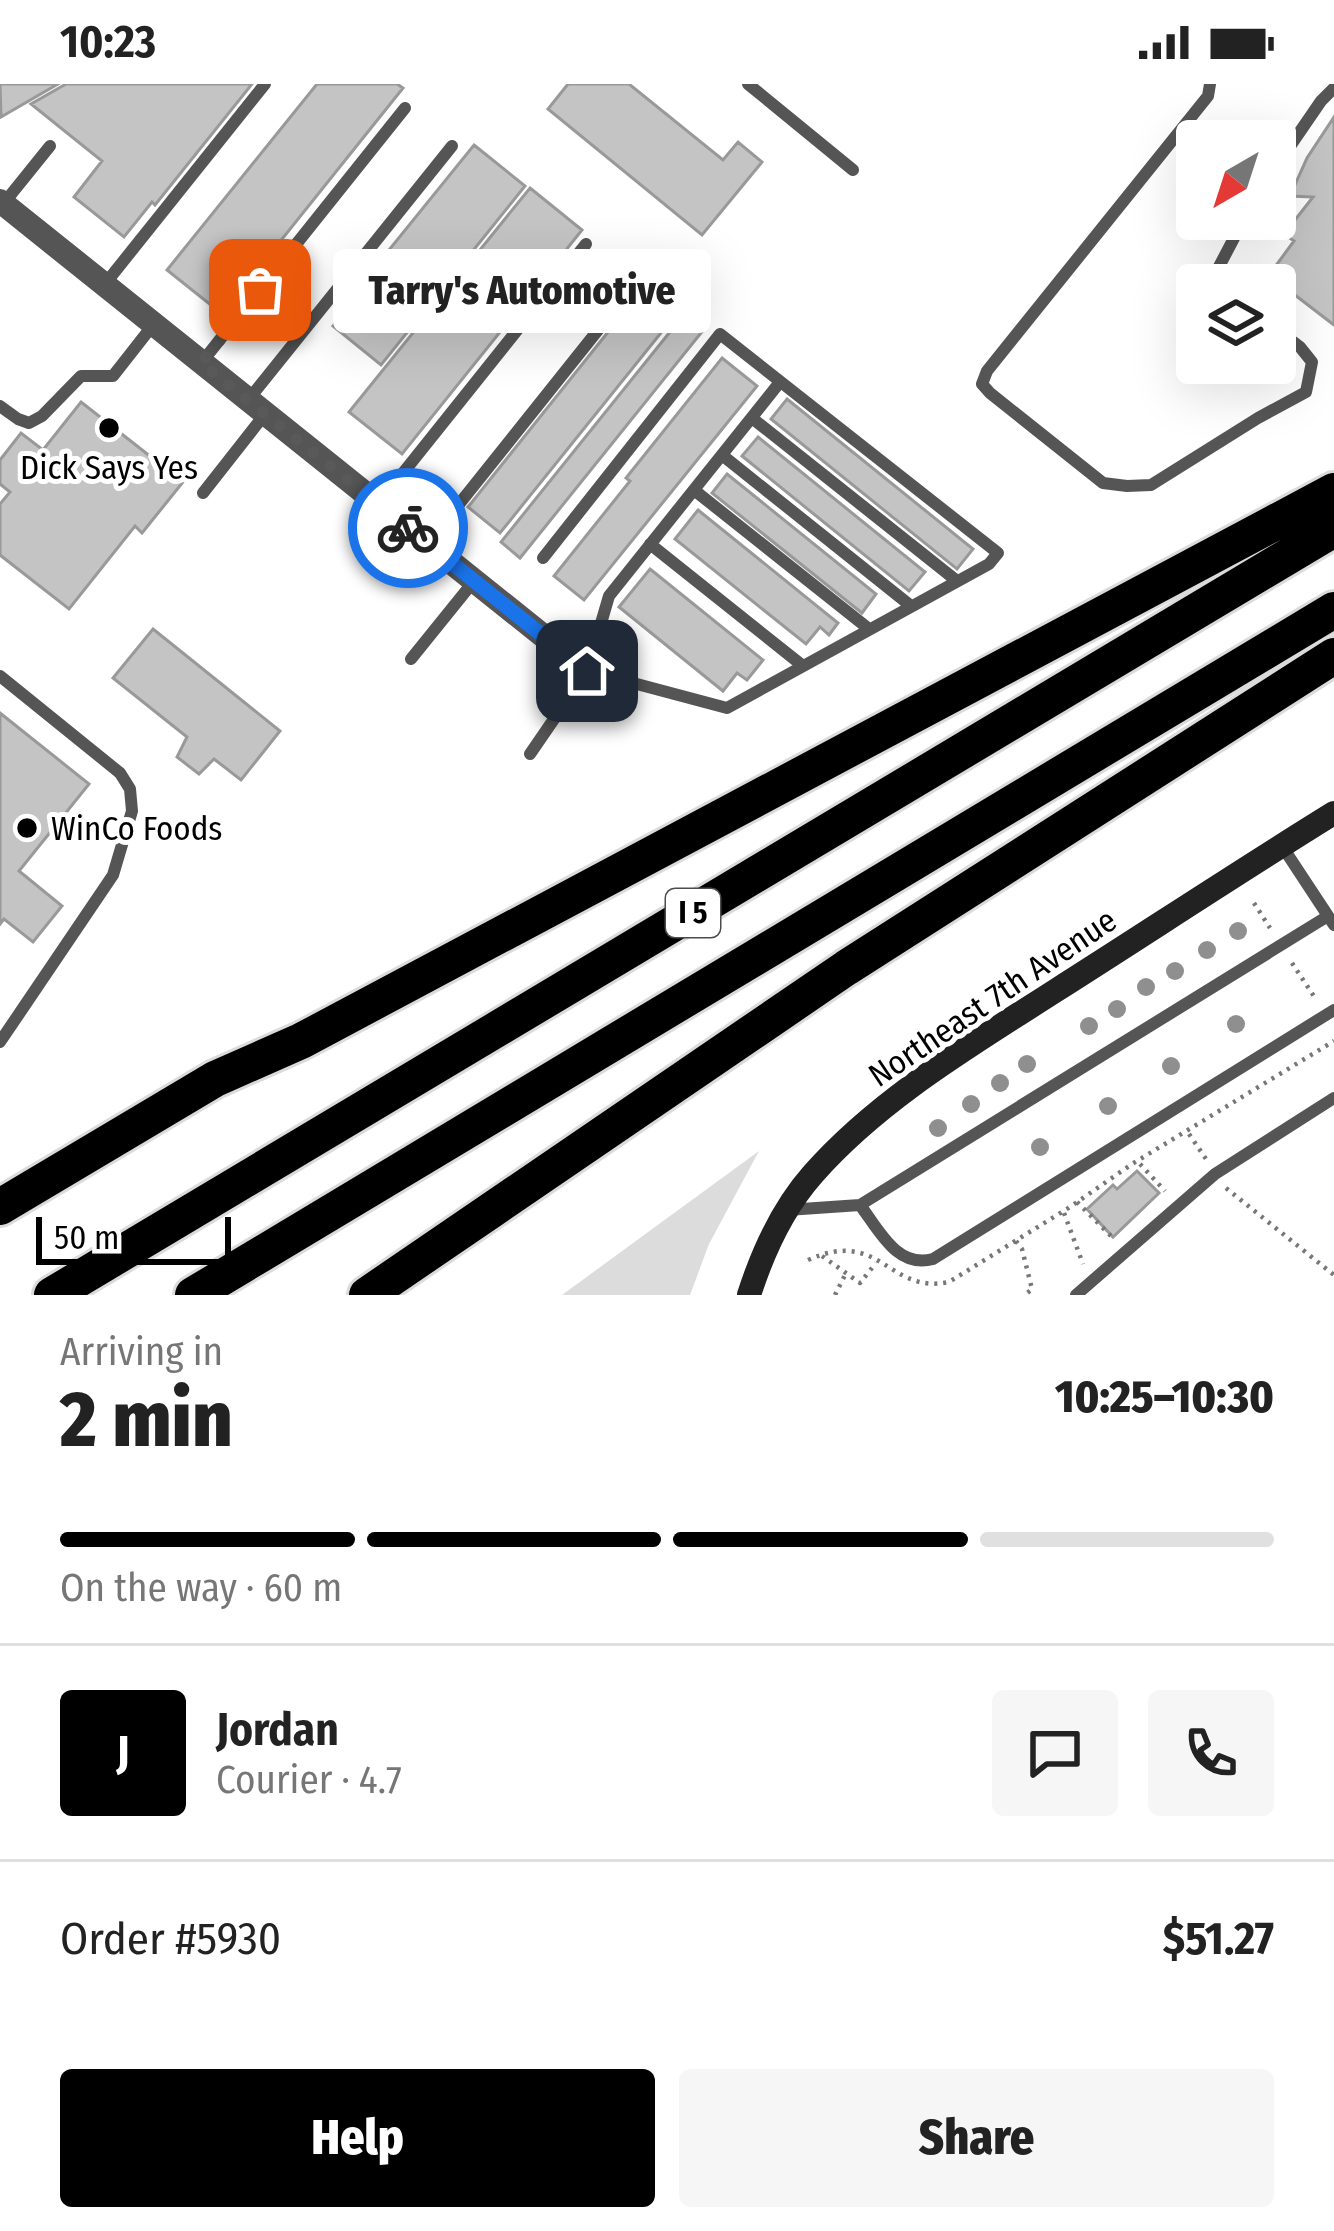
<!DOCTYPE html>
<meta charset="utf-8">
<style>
:root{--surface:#fff;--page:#f6f6f6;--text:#222;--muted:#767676;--line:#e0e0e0;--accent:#000}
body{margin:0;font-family:"Fira Sans Condensed",sans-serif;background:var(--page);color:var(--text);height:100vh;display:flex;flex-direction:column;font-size:45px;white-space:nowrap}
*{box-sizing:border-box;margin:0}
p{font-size:39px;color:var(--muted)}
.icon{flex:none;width:66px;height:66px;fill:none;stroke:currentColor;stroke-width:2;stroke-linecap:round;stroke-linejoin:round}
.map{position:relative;height:1211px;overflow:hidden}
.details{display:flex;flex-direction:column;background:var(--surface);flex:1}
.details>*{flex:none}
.needle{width:78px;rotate:219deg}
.buttons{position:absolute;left:1176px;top:36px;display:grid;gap:24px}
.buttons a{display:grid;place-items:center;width:120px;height:120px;border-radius:12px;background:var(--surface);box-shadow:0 12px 48px #0002;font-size:60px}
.scale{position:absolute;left:36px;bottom:30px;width:195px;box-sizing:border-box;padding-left:12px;border:6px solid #000;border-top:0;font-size:33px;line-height:42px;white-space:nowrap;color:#000;-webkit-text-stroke:9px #fff;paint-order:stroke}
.pin{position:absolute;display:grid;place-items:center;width:102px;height:102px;color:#fff;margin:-51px;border-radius:24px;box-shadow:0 6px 18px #0006}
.courier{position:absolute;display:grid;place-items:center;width:120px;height:120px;margin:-60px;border:9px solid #1a73e8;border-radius:50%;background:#fff;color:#222;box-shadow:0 3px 15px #0007}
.bubble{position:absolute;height:84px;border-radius:12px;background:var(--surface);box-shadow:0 12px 48px #0002;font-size:39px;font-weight:800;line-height:84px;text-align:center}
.overview em{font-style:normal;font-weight:800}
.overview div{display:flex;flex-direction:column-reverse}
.overview{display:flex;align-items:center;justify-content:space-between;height:204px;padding:0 60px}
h1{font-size:78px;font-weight:800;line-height:90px}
.bar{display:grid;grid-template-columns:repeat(4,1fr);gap:18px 12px;align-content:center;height:144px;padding:0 60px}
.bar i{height:15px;border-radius:9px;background:var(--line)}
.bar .selected{background:var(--accent)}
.bar p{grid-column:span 4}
.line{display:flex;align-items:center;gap:30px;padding:0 60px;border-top:3px solid var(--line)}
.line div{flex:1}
.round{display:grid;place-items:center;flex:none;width:126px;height:126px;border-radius:12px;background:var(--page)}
.primary-button{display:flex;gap:24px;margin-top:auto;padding:24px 60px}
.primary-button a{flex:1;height:138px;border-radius:12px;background:var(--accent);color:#fff;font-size:48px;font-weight:800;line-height:138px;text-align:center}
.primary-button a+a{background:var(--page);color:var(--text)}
.status{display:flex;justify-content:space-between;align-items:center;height:84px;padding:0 60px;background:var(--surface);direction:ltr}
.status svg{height:33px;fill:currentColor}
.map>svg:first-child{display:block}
.green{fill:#dcdcdc}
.building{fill:#c4c4c4;stroke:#999;stroke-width:3}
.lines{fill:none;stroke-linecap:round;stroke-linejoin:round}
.highway-casing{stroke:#dbdbdb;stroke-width:42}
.path{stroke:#777;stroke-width:4.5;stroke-dasharray:3 6;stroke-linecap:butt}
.lane{stroke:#555;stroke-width:12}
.street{stroke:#555;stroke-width:24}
.secondary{stroke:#222;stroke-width:24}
.highway{stroke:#000;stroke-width:36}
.tree{fill:#8f8f8f}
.done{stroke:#595959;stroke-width:12;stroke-dasharray:0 21.6}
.route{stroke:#1a73e8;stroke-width:15}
.poi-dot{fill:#000;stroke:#fff;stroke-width:4.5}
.labels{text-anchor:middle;stroke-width:10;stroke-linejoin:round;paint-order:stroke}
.shield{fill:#fff;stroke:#4c4c4c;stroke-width:3}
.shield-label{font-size:30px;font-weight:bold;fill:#000}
.poi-label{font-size:33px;fill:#000;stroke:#fff}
.street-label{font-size:33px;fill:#000;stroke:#fff}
</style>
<div class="status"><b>10:23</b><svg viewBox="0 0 49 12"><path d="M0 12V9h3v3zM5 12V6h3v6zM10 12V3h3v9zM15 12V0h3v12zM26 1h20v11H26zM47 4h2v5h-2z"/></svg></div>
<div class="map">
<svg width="1334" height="1211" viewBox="0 0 1334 1211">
<rect width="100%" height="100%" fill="#fff"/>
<path class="green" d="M759,1067l-50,93 -19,51h-128z"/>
<path class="building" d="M0,0h58l-57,33z
M66,0h186l-97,121 -3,-3 -28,35 -50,-40 28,-36 -71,-57z
M317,0h80l6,4 -181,226 -55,-44z
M568,0h61l94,76 15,-18 24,20 -60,73 -154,-126z
M1334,33v208l-65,-50 25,-34 -10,-7 29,-37 -23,-1 17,-38z
M474,61l51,41 -144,179 -48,-39 25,-31 -3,-3z
M530,104l52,42 -180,224 -53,-42z
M648,198l33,26 -181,225 -32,-26z
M686,228l19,16 -185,230 -19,-16z
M722,274l35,28 -173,214 -30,-24 76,-95 -4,-3z
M787,315l186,150 -16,20 -186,-150z
M81,318l102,80 -41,51 -7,-7 -66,83 -69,-54v-51l10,-12 -10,-8v-24l21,-27 22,17z
M758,353l167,135 -16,19 -167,-135z
M727,390l149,120 -14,19 -150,-120z
M698,426l140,113 -9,12 -9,-8 -14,17 -131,-105z
M650,485l113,91 -16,20 -10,-7 -14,18 -104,-84z
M153,545l127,102 -39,49 -27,-21 -15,15 -22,-17 10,-20 -74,-59z
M0,629l89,71 -70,87 43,35 -29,36 -29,-23 -4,5z
M1137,1087l22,22 -46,44 -26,-28 26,-24 4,4z"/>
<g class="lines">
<g class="highway-casing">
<path id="highway" d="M0,1123l215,-128 86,-38 1033,-550
M52,1211l1282,-766
M193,1211l1141,-685
M367,1211l479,-327 488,-312"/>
</g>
<path class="path" d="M1254,819l16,25
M1292,879l23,35
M1189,1050l17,25
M1140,1080l25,27
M1226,1104l108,87
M1077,1118l37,37
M1064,1129l19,51
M1016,1157l6,8 10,40 -7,6
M822,1172l38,27 16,-20
M808,1176c73,-33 80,35 141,22l121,-75 62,-43 202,-123
M835,1211l11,-22"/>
<path class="lane" d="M748,0l105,86
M1210,0l-2,12 -221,275 -5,13 8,9 113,90 24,3 24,-1 107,-67 48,-26 6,-30 -12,-15 -25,-19
M1275,84l46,-67 13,-13
M4,119l46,-57
M105,200l160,-200
M1219,201l-7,-5 32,-61
M202,278l203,-254
M249,315l203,-253
M0,322l18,13 11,4 13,-7 39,-40h32l40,-51
M752,334l205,163
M722,371l189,151
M694,406l175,139
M203,409l62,-79
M379,419l207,-259
M428,459l206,-258
M650,460l153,122
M543,474l177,-224 278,219 -9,11 -262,144 -139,-37
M411,575l63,-78
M0,592l120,97 10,16 2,22 -19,64 -113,167
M530,670l57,-83 22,-75 171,-214
M1282,762l52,79
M860,1121c19,25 37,64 73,54l401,-249
M787,1126l73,-5 468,-289
M1076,1211l139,-121 119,-76"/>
<path class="street" d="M0,117l587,470"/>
<path class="secondary" d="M749,1211c14,-44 33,-86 64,-121 66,-75 158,-129 242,-183 93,-59 185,-120 279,-178"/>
<use href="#highway" class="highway"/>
</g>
<g class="tree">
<circle cx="1238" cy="847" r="9"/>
<circle cx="1207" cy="866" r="9"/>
<circle cx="1175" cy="887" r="9"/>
<circle cx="1146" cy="903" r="9"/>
<circle cx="1117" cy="925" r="9"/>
<circle cx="1236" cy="940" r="9"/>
<circle cx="1089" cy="942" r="9"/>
<circle cx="1027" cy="980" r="9"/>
<circle cx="1171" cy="982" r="9"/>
<circle cx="1000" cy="999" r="9"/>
<circle cx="971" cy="1020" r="9"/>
<circle cx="1108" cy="1022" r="9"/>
<circle cx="938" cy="1044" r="9"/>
<circle cx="1040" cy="1063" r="9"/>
</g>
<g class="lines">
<path class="done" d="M260,206l-59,73 207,165"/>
<path class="route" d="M408,444l179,143"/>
</g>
<g class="poi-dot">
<circle cx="109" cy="344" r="12"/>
<circle cx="27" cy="744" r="12"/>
</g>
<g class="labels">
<rect class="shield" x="666" y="805" width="54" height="48" rx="9"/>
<g class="shield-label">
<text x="693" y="839">I 5</text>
</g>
<g class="poi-label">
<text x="109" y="395">Dick Says Yes</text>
<text x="51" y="756" text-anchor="start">WinCo Foods</text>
</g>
<g class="street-label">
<text transform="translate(992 913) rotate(-34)" y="12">Northeast 7th Avenue</text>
</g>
</g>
</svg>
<div class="buttons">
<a><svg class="needle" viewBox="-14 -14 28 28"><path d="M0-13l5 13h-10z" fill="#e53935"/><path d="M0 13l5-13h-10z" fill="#767676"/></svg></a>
<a><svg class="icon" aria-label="layers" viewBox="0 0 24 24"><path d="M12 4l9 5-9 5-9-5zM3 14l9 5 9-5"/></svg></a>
</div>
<div class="scale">50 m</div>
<div class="pin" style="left:260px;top:206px;background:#ea580c"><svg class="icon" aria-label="bag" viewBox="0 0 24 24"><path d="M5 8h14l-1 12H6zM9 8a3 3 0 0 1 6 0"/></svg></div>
<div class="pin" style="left:587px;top:587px;background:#1f2937"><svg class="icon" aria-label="home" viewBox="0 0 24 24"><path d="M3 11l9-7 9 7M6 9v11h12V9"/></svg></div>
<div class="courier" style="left:408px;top:444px"><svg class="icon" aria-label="bike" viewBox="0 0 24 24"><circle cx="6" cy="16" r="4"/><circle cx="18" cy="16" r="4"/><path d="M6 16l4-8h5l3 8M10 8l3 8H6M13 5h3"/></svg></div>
<div class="bubble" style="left:333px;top:165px;width:378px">Tarry's Automotive</div>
</div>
<section class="details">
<div class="overview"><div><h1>2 min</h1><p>Arriving in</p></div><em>10:25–10:30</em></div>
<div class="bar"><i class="selected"></i><i class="selected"></i><i class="selected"></i><i></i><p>On the way · 60 m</p></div>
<div class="line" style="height:216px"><b class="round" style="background:var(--accent);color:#fff">J</b><div><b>Jordan</b><p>Courier · 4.7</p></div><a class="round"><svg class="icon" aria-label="chat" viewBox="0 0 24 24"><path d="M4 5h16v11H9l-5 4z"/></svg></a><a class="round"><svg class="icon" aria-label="phone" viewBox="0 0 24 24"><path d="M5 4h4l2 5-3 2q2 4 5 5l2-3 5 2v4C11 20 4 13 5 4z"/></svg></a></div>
<div class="line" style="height:156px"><div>Order #5930</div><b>$51.27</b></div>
<div class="primary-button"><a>Help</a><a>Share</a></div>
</section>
